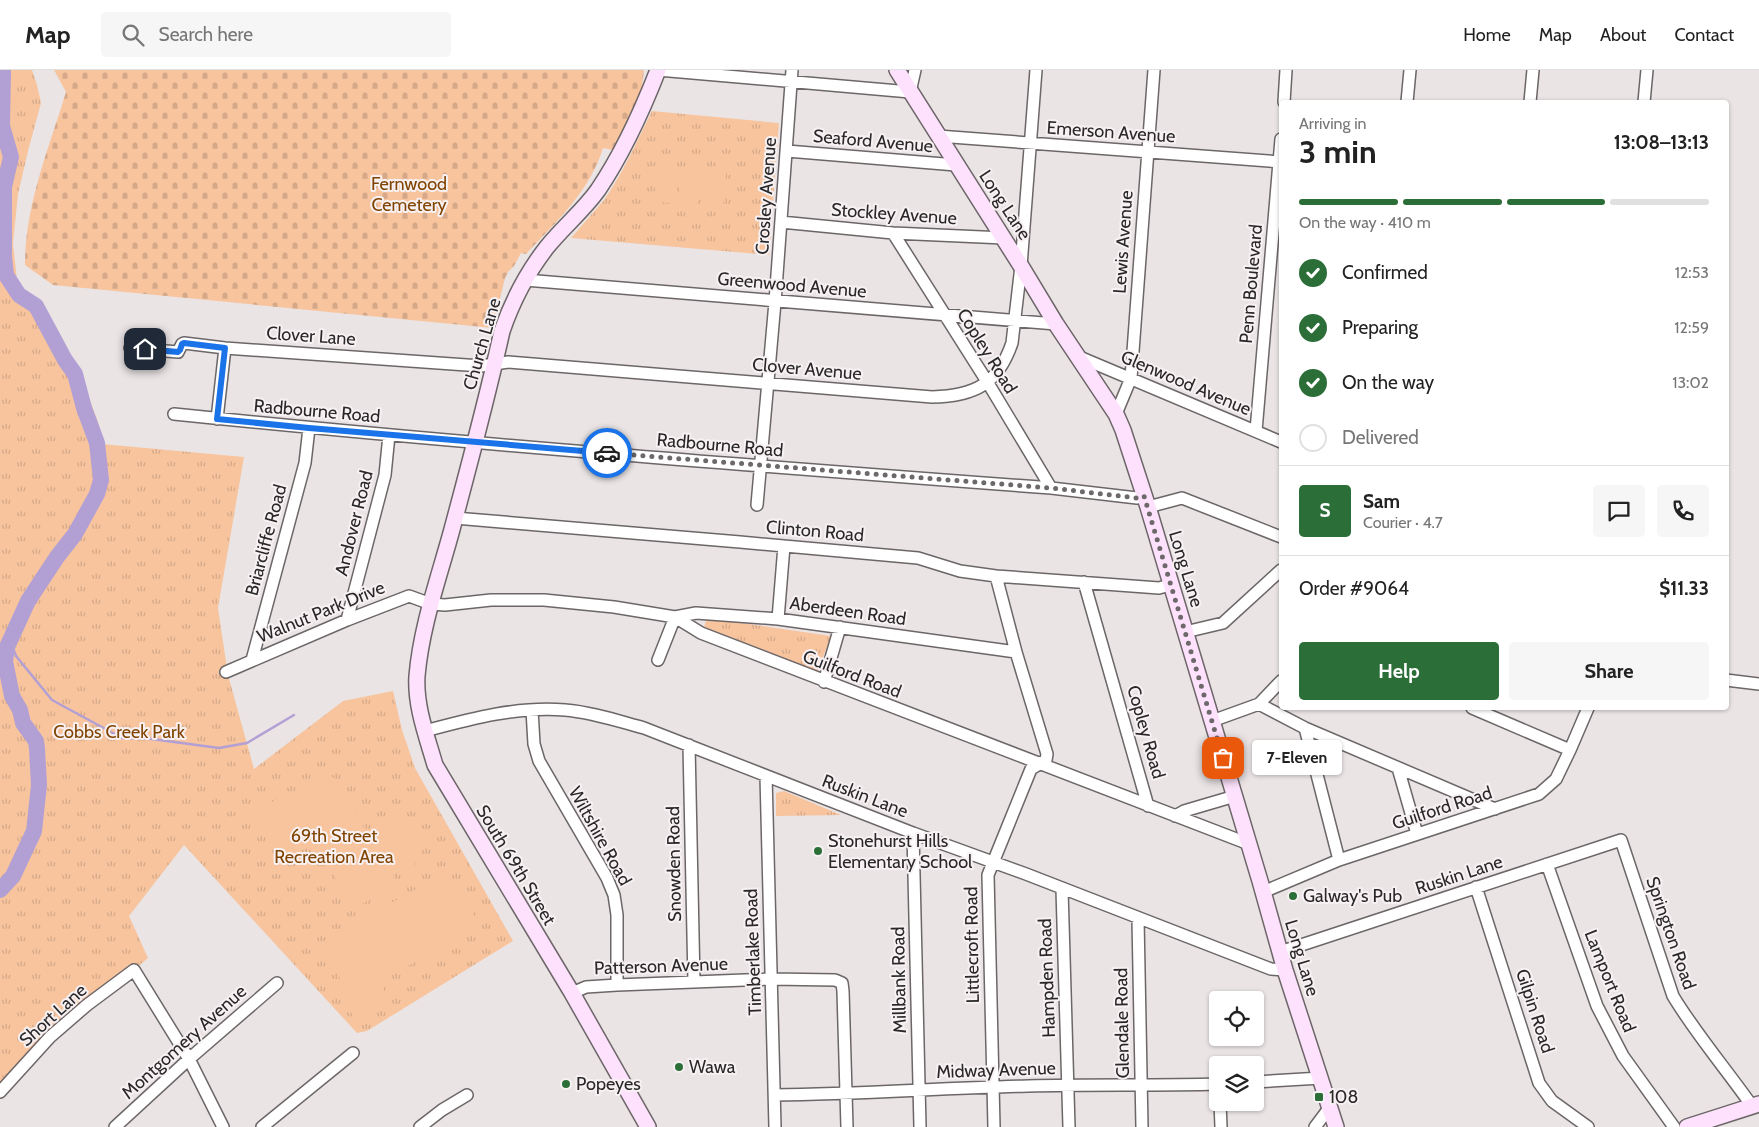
<!DOCTYPE html>
<meta charset="utf-8">
<style>
:root{--surface:#fff;--page:#f6f6f6;--text:#222;--muted:#767676;--line:#e0e0e0;--accent:#2c6e38}
body{margin:0;font-family:Cabin,sans-serif;background:var(--page);color:var(--text);height:100vh;display:flex;flex-direction:column;font-size:19px;white-space:nowrap}
*{box-sizing:border-box;margin:0}
p{font-size:16px;color:var(--muted)}
.icon{flex:none;width:28px;height:28px;fill:none;stroke:currentColor;stroke-width:2;stroke-linecap:round;stroke-linejoin:round}
.map{position:relative;flex:1;overflow:hidden}
.drawer{position:absolute;left:1279px;top:30px;width:450px;height:610px;display:flex;flex-direction:column;background:var(--surface);border-radius:5px;box-shadow:0 1px 4px #0004}
.drawer>*{flex:none}
.buttons{position:absolute;left:1209px;top:921px;display:grid;gap:10px}
.buttons a{display:grid;place-items:center;width:55px;height:55px;border-radius:5px;background:var(--surface);box-shadow:0 1px 4px #0004;font-size:25px}
.pin{position:absolute;display:grid;place-items:center;width:42px;height:42px;color:#fff;margin:-21px;border-radius:10px;box-shadow:0 2px 8px #0006}
.courier{position:absolute;display:grid;place-items:center;width:50px;height:50px;margin:-25px;border:4px solid #1a73e8;border-radius:50%;background:#fff;color:#222;box-shadow:0 1px 6px #0007}
.bubble{position:absolute;height:35px;border-radius:5px;background:var(--surface);box-shadow:0 1px 4px #0004;font-size:16px;font-weight:700;line-height:35px;text-align:center}
.head em{font-style:normal;font-weight:700}
.head div{display:flex;flex-direction:column-reverse}
.head{display:flex;align-items:center;justify-content:space-between;height:85px;padding:0 20px}
h1{font-size:32px;font-weight:700;line-height:38px}
.bar{display:grid;grid-template-columns:repeat(4,1fr);gap:8px 5px;align-content:center;height:60px;padding:0 20px}
.bar i{height:6px;border-radius:4px;background:var(--line)}
.bar .current{background:var(--accent)}
.bar p{grid-column:span 4}
.line{display:flex;align-items:center;gap:12px;padding:0 20px;border-top:1px solid var(--line)}
.line div{flex:1}
.round{display:grid;place-items:center;flex:none;width:52px;height:52px;border-radius:5px;background:var(--page)}
ol{padding:0 20px;list-style:none}
li{display:flex;align-items:center;gap:15px;height:55px}
li p{margin-inline-start:auto}
li .icon{padding:5px;border-radius:50%;background:var(--accent);color:#fff;stroke-width:4}
li:last-child{color:var(--muted)}
li i{width:28px;height:28px;border:2px solid var(--line);border-radius:50%}
.cta{display:flex;gap:10px;margin-top:auto;padding:10px 20px}
.cta a{flex:1;height:58px;border-radius:5px;background:var(--accent);color:#fff;font-size:20px;font-weight:700;line-height:58px;text-align:center}
.cta a+a{background:var(--page);color:var(--text)}
header{display:flex;align-items:center;gap:30px;box-sizing:border-box;height:70px;padding:0 25px;background:var(--surface);border-bottom:1px solid var(--line)}
header strong{font-size:24px}
nav{display:flex;gap:28px;margin-inline-start:auto;font-size:18px}
.search{width:350px;height:45px;background:var(--page);display:flex;align-items:center;gap:12px;box-sizing:border-box;padding:0 18px;border-radius:5px;color:var(--muted);font-size:19px}
.map>svg:first-child{display:block}
.grass{fill:url(#grass-tufts)}
.cemetery{fill:url(#cemetery-stones)}
.pitch{fill:#f7c49e}
.lines{fill:none;stroke-linecap:round;stroke-linejoin:round}
.stream{stroke:#b2a0d5;stroke-width:2.5}
.river{stroke:#b2a0d5;stroke-width:16}
.street-casing{stroke:#6c6668;stroke-width:14}
.secondary-casing{stroke:#6c6668;stroke-width:18}
.street{stroke:#fff;stroke-width:11}
.secondary{stroke:#fee1fc;stroke-width:15}
.done{stroke:#6d696a;stroke-width:5;stroke-dasharray:0 9}
.route{stroke:#1a73e8;stroke-width:6}
.poi-dot{fill:#2c6e38;stroke:#f7f1f3;stroke-width:2}
.labels{text-anchor:middle;stroke-width:4;stroke-linejoin:round;paint-order:stroke}
.street-label{font-size:18px;fill:#292728;stroke:#f7f1f3}
.park-label{font-size:18px;fill:#814400;stroke:#f7f1f3}
.poi-label{font-size:18px;fill:#292728;stroke:#f7f1f3;text-anchor:start}
</style>
<header>
<strong>Map</strong>
<div class="search"><svg class="icon" aria-label="search" viewBox="0 0 24 24"><circle cx="10" cy="10" r="6"/><path d="M15 15l6 6"/></svg>Search here</div>
<nav><a>Home</a><a>Map</a><a>About</a><a>Contact</a></nav>
</header>
<div class="map">
<svg width="1759" height="1057" viewBox="0 0 1759 1057">
<defs>
<pattern id="grass-tufts" width="24" height="20" patternUnits="userSpaceOnUse" patternTransform="scale(1.25)"><rect width="24" height="20" fill="#f7c49e"/><path d="M3 7l-1-3M5 7V3M7 7l1-3M15 17l-1-3M17 17v-4M19 17l1-3" fill="none" stroke="#d4a888"/></pattern>
<pattern id="cemetery-stones" width="16" height="16" patternUnits="userSpaceOnUse" patternTransform="scale(1.25)"><rect width="16" height="16" fill="#f7c49e"/><path d="M2 7V4a2 2 0 0 1 4 0v3zM10 15v-3a2 2 0 0 1 4 0v3z" fill="#d4a888"/></pattern>
</defs>
<rect width="100%" height="100%" fill="#eae4e5"/>
<path class="grass" d="M0,0h32l5,15 4,18 -13,48 -10,43 -5,49 4,37 7,14 27,31 35,65 12,32 4,22 142,13 -26,151 10,67 26,94 89,-68 50,-10 9,39 13,38 98,173 -146,90 -10,2 -173,-188 -55,71 19,42 -116,98 -32,33z
M652,41l127,12 -10,132 -198,-17c11,-13 22,-25 33,-38 19,-27 33,-59 48,-89z
M707,548l124,18 -14,37 -114,-43z
M784,721l57,24 -65,1v-23z"/>
<path class="cemetery" d="M54,0h590l-3,24 -28,56 -10,-2c-13,43 -47,74 -77,106l-5,-1 -7,13 -6,6 -3,6 -12,50 -440,-43 -28,-20c0,-60 24,-117 41,-173z"/>
<path class="pitch" d="M656,98l20,1 -2,34 -20,-1z
M681,99l20,2 -3,33 -20,-1z
M705,102l21,1 -3,34 -20,-2z
M333,707l39,64c10,-19 16,-24 37,-20 11,19 13,24 5,45l-11,5 -13,-2 7,15 -42,24 -50,-78 -5,7 -10,8c-5,-1 -12,-1 -16,-4 -7,-6 -12,-16 -22,-18l1,-10c13,-4 21,-16 34,-18l7,6z
M446,802l34,52 -98,57 5,21 -23,14 -4,5 -7,-1 -1,-6 -12,-18 1,-16 -24,-35z"/>
<g class="lines">
<path class="stream" d="M10,571l6,15 36,44 70,38 30,1 67,9 28,-5 47,-28"/>
<path class="river" d="M0,820l13,-14 21,-45 5,-46 -2,-36 -1,-8 -13,-18 -3,-13 -8,-14 -7,-35 2,-14 21,-46 29,-44 18,-23 22,-40 4,-14 -4,-37 -13,-35 -9,-34 -10,-14 -29,-54 -17,-11 -13,-20 -2,-18v-70l7,-30 -9,-31 1,-56"/>
<g class="street-casing">
<path id="street" d="M658,0l252,22 5,-22
M1284,32l2,-32
M1407,32l3,-32
M1530,32l3,-32
M1644,32l3,-32
M938,66l343,26
M787,81l169,14
M781,152l112,11 111,5
M893,163l95,150 63,105
M525,210l531,44
M130,278l48,4 4,-8 2,-1 41,5 256,18 27,-4 424,35c43,-1 66,-13 80,-54l9,-77 15,-196
M1077,286l204,86
M174,344c292,30 584,52 877,74l86,10 7,-2
M1116,344l15,-36 23,-308
M217,349l8,-71
M1256,361l25,-292
M757,435l18,-203 17,-232
M1148,437l34,-9 99,39
M455,448l285,24 178,16 42,13 36,5 163,12 11,-3
M1084,512l64,224
M778,549l6,-73
M347,550l38,-145 4,-40
M1185,562l38,-9 58,-53
M252,590l53,-197 4,-35
M658,590l17,-43 21,-4 82,6 238,33
M226,602l121,-52 62,-24 22,8 14,1 46,-5h53l70,7 61,10 26,16 548,211
M1726,610l33,4
M824,612l16,-55
M1259,634l46,24 190,81
M1472,638l98,42
M532,640l2,34 5,17 68,117 7,17 3,20v70
M1212,651l47,-17 22,-23
M1305,658l34,132
M425,661c45,-12 92,-25 140,-21 26,2 53,11 79,18l269,105 113,41 245,95 14,1
M689,675l5,237
M1398,698l19,66
M766,706l9,351
M1175,746l9,-5 51,-15
M913,763l7,294
M1547,794l50,142 26,50 51,71
M1476,817l63,196 13,18 36,26
M1062,819l7,238
M1263,822l76,-32 200,-66 17,-15 14,-29 18,-42
M1138,849l4,208
M1280,882l341,-112 52,156c23,38 53,73 79,110
M572,923l14,-6 31,-2 154,-6 64,1 7,3 1,8 4,136
M1255,1012l66,-4
M0,1022l50,-55 37,-32 47,-35 55,89 34,68
M775,1025c85,-1 169,-7 253,-9 63,-2 126,0 190,-2
M1220,1032l1,25
M115,1057l74,-68 88,-76
M262,1057l91,-74
M420,1057l22,-17 25,-15
M994,1057l-6,-252 43,-106 15,-9 1,-6 -31,-102 -20,-76
M1315,1057l15,-20"/>
</g>
<g class="secondary-casing">
<path id="secondary" d="M897,0l124,196 35,58 60,90 7,16 25,77 112,374 25,89 51,157
M648,1057l-76,-134 -137,-228c-8,-28 -20,-59 -18,-89 4,-48 21,-96 34,-143 18,-67 36,-134 51,-202 11,-32 24,-57 45,-84 16,-20 36,-36 51,-57 25,-37 44,-79 60,-120
M1687,1057l72,-23"/>
</g>
<use href="#street" class="street"/>
<use href="#secondary" class="secondary"/>
</g>
<g class="lines">
<path class="done" d="M607,383l444,35 86,10 7,-2 79,262"/>
<path class="route" d="M145,279l33,3 2,-2 2,-6 2,-1 41,5 -8,71 92,9 298,25"/>
</g>
<g class="poi-dot">
<circle cx="818" cy="781" r="5"/>
<circle cx="1293" cy="826" r="5"/>
<circle cx="679" cy="997" r="5"/>
<circle cx="566" cy="1014" r="5"/>
<rect x="1314" y="1022" width="10" height="10" rx="2.5"/>
</g>
<g class="labels">
<g class="street-label">
<text transform="translate(1111 62) rotate(4)" y="6">Emerson Avenue</text>
<text transform="translate(873 71) rotate(5)" y="6">Seaford Avenue</text>
<text transform="translate(766 126) rotate(-86)" y="6">Crosley Avenue</text>
<text transform="translate(1005 135) rotate(57)" y="6">Long Lane</text>
<text transform="translate(894 144) rotate(4)" y="6">Stockley Avenue</text>
<text transform="translate(1123 172) rotate(-86)" y="6">Lewis Avenue</text>
<text transform="translate(1251 214) rotate(-85)" y="6">Penn Boulevard</text>
<text transform="translate(792 215) rotate(5)" y="6">Greenwood Avenue</text>
<text transform="translate(311 266) rotate(4)" y="6">Clover Lane</text>
<text transform="translate(482 274) rotate(-74)" y="6">Church Lane</text>
<text transform="translate(987 281) rotate(58)" y="6">Copley Road</text>
<text transform="translate(807 299) rotate(5)" y="6">Clover Avenue</text>
<text transform="translate(1186 313) rotate(23)" y="6">Glenwood Avenue</text>
<text transform="translate(317 341) rotate(5)" y="6">Radbourne Road</text>
<text transform="translate(720 375) rotate(5)" y="6">Radbourne Road</text>
<text transform="translate(354 453) rotate(-76)" y="6">Andover Road</text>
<text transform="translate(815 461) rotate(5)" y="6">Clinton Road</text>
<text transform="translate(266 470) rotate(-75)" y="6">Briarcliffe Road</text>
<text transform="translate(1186 499) rotate(73)" y="6">Long Lane</text>
<text transform="translate(848 541) rotate(8)" y="6">Aberdeen Road</text>
<text transform="translate(321 542) rotate(-22)" y="6">Walnut Park Drive</text>
<text transform="translate(852 604) rotate(21)" y="6">Guilford Road</text>
<text transform="translate(1146 662) rotate(74)" y="6">Copley Road</text>
<text transform="translate(865 726) rotate(21)" y="6">Ruskin Lane</text>
<text transform="translate(1442 738) rotate(-18)" y="6">Guilford Road</text>
<text transform="translate(600 766) rotate(61)" y="6">Wiltshire Road</text>
<text transform="translate(674 794) rotate(-91)" y="6">Snowden Road</text>
<text transform="translate(516 795) rotate(59)" y="6">South 69th Street</text>
<text transform="translate(1459 805) rotate(-18)" y="6">Ruskin Lane</text>
<text transform="translate(1671 863) rotate(71)" y="6">Springton Road</text>
<text transform="translate(972 875) rotate(-91)" y="6">Littlecroft Road</text>
<text transform="translate(753 882) rotate(-92)" y="6">Timberlake Road</text>
<text transform="translate(1302 888) rotate(73)" y="6">Long Lane</text>
<text transform="translate(661 896) rotate(-2)" y="6">Patterson Avenue</text>
<text transform="translate(1047 908) rotate(-92)" y="6">Hampden Road</text>
<text transform="translate(899 910) rotate(-91)" y="6">Millbank Road</text>
<text transform="translate(1610 911) rotate(68)" y="6">Lamport Road</text>
<text transform="translate(1535 941) rotate(72)" y="6">Gilpin Road</text>
<text transform="translate(53 945) rotate(-42)" y="6">Short Lane</text>
<text transform="translate(1122 953) rotate(-91)" y="6">Glendale Road</text>
<text transform="translate(184 972) rotate(-42)" y="6">Montgomery Avenue</text>
<text transform="translate(996 1000) rotate(-2)" y="6">Midway Avenue</text>
</g>
<g class="park-label">
<text x="409" y="120">Fernwood<tspan x="409" dy="21">Cemetery</tspan></text>
<text x="119" y="668">Cobbs Creek Park</text>
<text x="334" y="772">69th Street<tspan x="334" dy="21">Recreation Area</tspan></text>
</g>
<g class="poi-label">
<text x="828" y="777">Stonehurst Hills<tspan x="828" dy="21">Elementary School</tspan></text>
<text x="1303" y="832">Galway's Pub</text>
<text x="689" y="1003">Wawa</text>
<text x="576" y="1020">Popeyes</text>
<text x="1329" y="1033">108</text>
</g>
</g>
</svg>
<div class="buttons">
<a><svg class="icon" aria-label="locate" viewBox="0 0 24 24"><circle cx="12" cy="12" r="6"/><path d="M12 2v4M12 18v4M2 12h4M18 12h4"/></svg></a>
<a><svg class="icon" aria-label="layers" viewBox="0 0 24 24"><path d="M12 4l9 5-9 5-9-5zM3 14l9 5 9-5"/></svg></a>
</div>
<div class="pin" style="left:1223px;top:688px;background:#ea580c"><svg class="icon" aria-label="bag" viewBox="0 0 24 24"><path d="M5 8h14l-1 12H6zM9 8a3 3 0 0 1 6 0"/></svg></div>
<div class="pin" style="left:145px;top:279px;background:#1f2937"><svg class="icon" aria-label="home" viewBox="0 0 24 24"><path d="M3 11l9-7 9 7M6 9v11h12V9"/></svg></div>
<div class="courier" style="left:607px;top:383px"><svg class="icon" aria-label="car" viewBox="0 0 24 24"><path d="M5 17H2v-5l4-1 3-4h7l3 4 3 1v5h-3M9 17h6M6 11h13"/><circle cx="7" cy="17" r="2"/><circle cx="17" cy="17" r="2"/></svg></div>
<div class="bubble" style="left:1252px;top:670px;width:90px">7-Eleven</div>
<section class="drawer">
<div class="head"><div><h1>3 min</h1><p>Arriving in</p></div><em>13:08–13:13</em></div>
<div class="bar"><i class="current"></i><i class="current"></i><i class="current"></i><i></i><p>On the way · 410 m</p></div>
<ol>
<li><svg class="icon" aria-label="check" viewBox="0 0 24 24"><path d="M5 12l5 5 9-10"/></svg>Confirmed<p>12:53</p></li>
<li><svg class="icon" aria-label="check" viewBox="0 0 24 24"><path d="M5 12l5 5 9-10"/></svg>Preparing<p>12:59</p></li>
<li><svg class="icon" aria-label="check" viewBox="0 0 24 24"><path d="M5 12l5 5 9-10"/></svg>On the way<p>13:02</p></li>
<li><i></i>Delivered</li>
</ol>
<div class="line" style="height:90px"><b class="round" style="background:var(--accent);color:#fff">S</b><div><b>Sam</b><p>Courier · 4.7</p></div><a class="round"><svg class="icon" aria-label="chat" viewBox="0 0 24 24"><path d="M4 5h16v11H9l-5 4z"/></svg></a><a class="round"><svg class="icon" aria-label="phone" viewBox="0 0 24 24"><path d="M5 4h4l2 5-3 2q2 4 5 5l2-3 5 2v4C11 20 4 13 5 4z"/></svg></a></div>
<div class="line" style="height:65px"><div>Order #9064</div><b>$11.33</b></div>
<div class="cta"><a>Help</a><a>Share</a></div>
</section>
</div>
